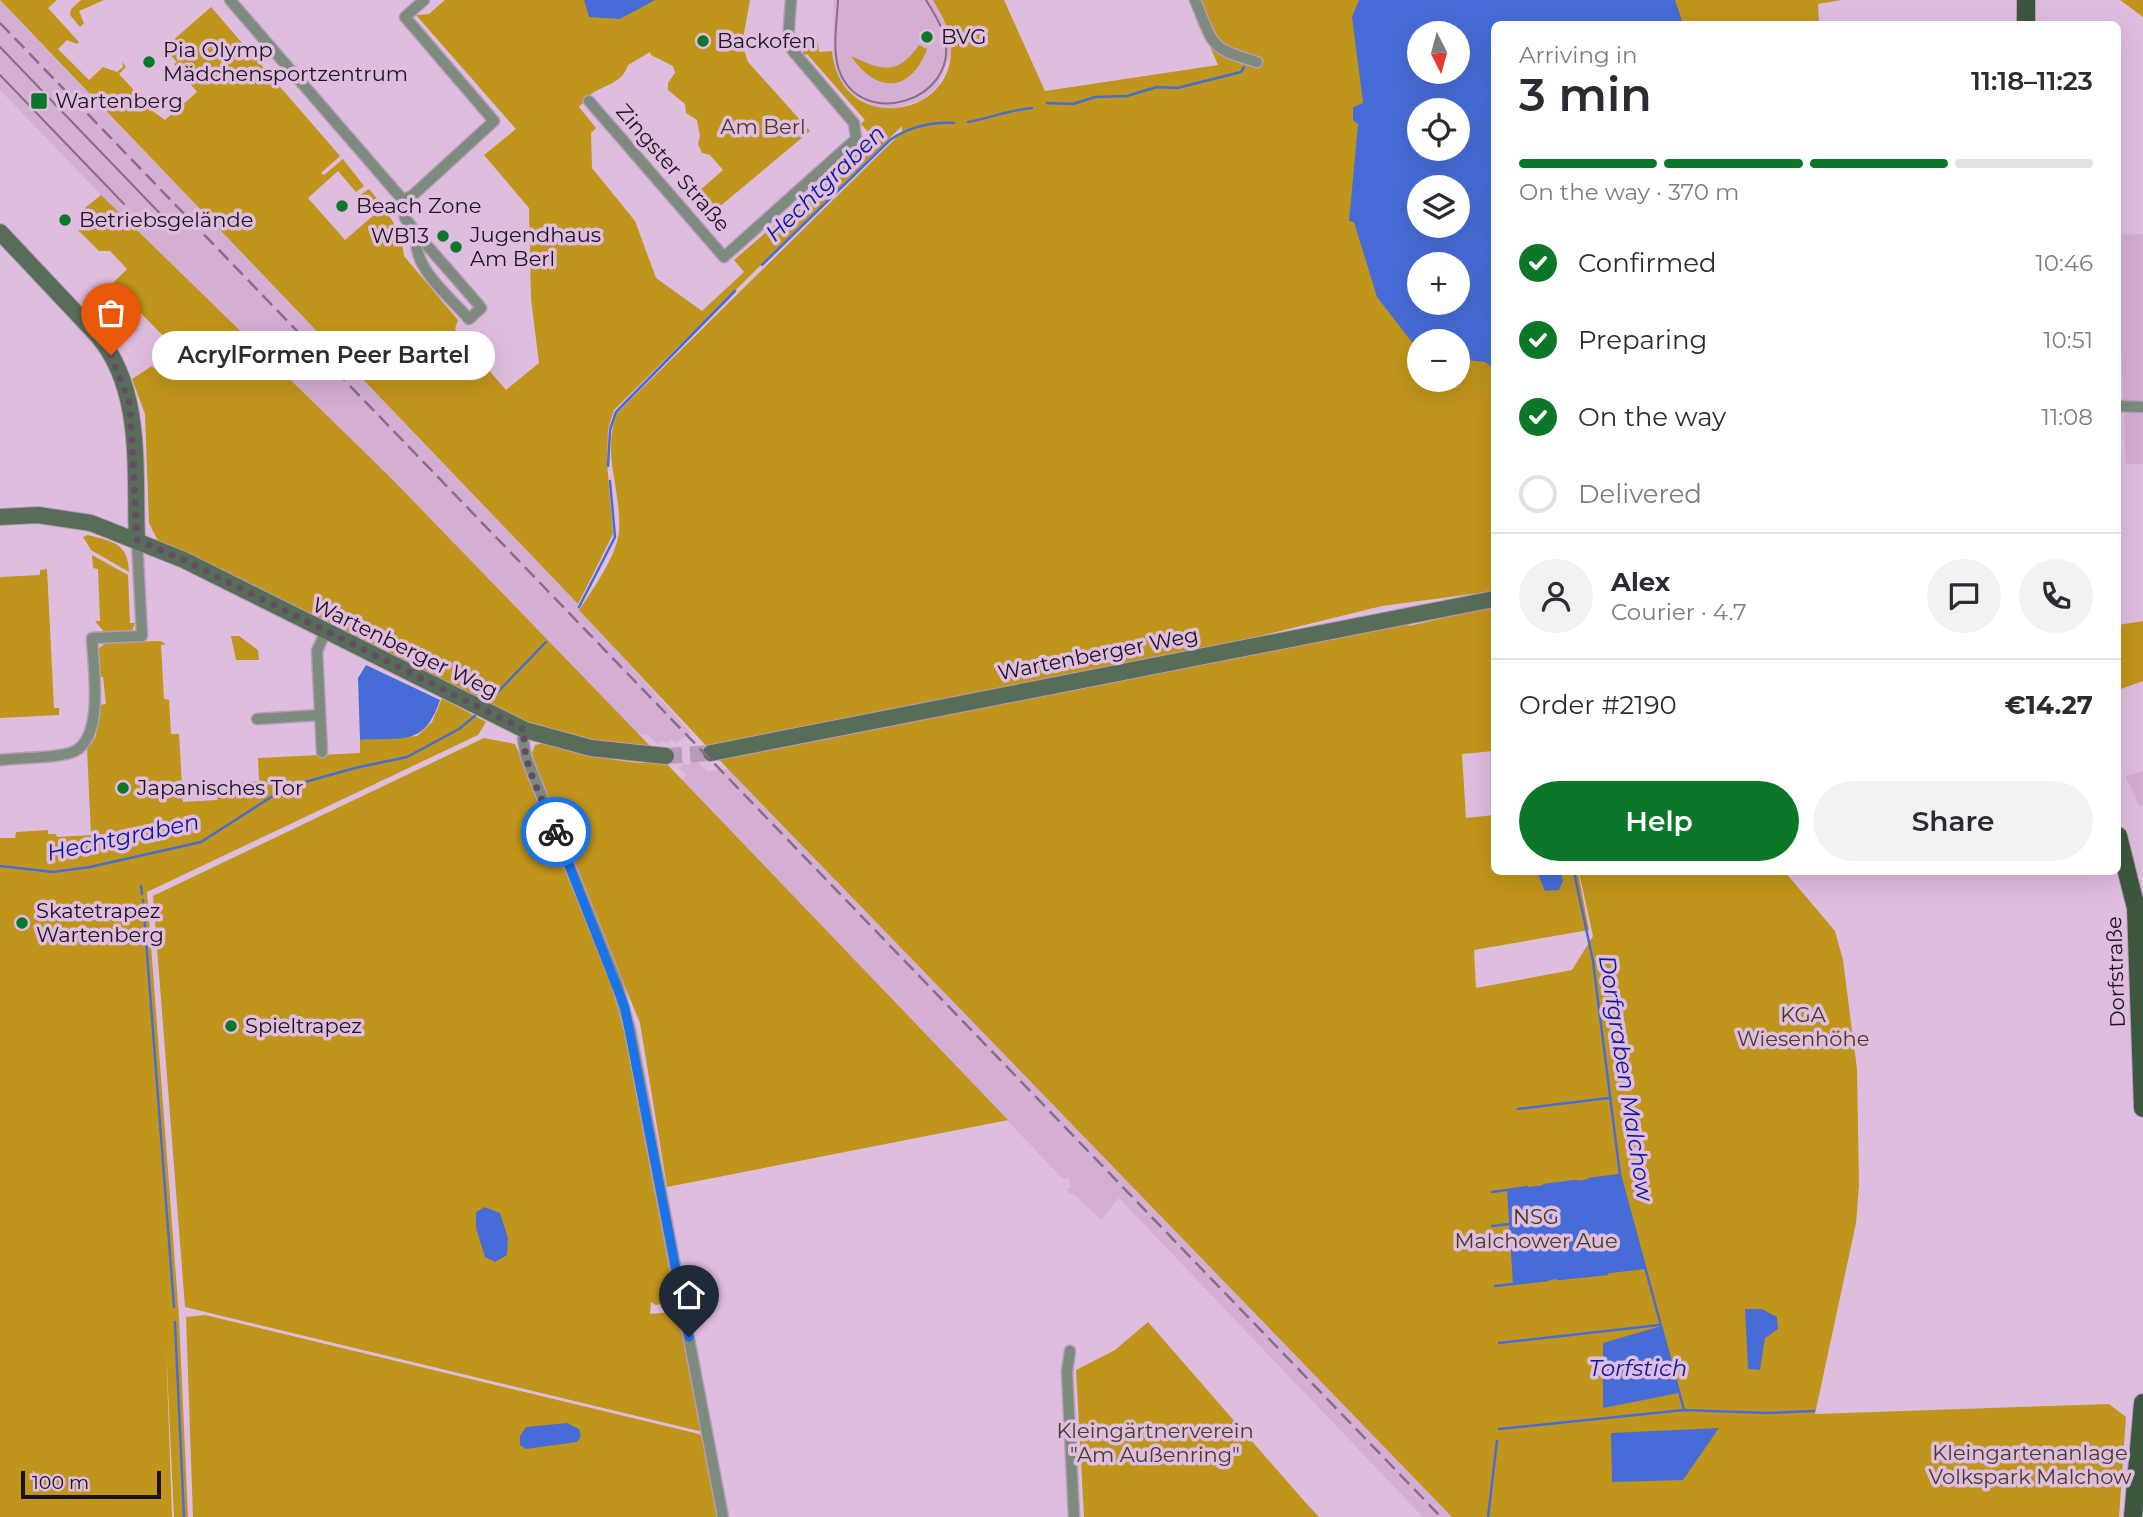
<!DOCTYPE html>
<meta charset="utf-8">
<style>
:root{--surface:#fff;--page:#f2f2f3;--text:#2b2b33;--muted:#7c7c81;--line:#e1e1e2;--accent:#0d7729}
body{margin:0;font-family:Montserrat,sans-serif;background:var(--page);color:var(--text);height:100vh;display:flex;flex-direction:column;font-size:26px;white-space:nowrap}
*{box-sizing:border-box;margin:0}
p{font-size:23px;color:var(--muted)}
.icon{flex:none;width:38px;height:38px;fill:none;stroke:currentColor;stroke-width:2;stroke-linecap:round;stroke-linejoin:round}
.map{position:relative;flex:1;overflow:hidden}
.details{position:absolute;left:1491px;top:21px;width:630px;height:854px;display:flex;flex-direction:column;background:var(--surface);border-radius:10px;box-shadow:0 7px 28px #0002}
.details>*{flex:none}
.needle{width:46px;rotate:174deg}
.tools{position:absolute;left:1407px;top:21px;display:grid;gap:14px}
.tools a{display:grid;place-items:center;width:63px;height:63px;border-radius:50%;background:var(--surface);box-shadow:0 7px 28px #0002;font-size:35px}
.scale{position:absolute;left:21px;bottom:18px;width:140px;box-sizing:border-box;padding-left:7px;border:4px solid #1e121e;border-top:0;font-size:19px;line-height:24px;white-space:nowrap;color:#1e121e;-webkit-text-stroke:5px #dfbddf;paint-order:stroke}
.pin{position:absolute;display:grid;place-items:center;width:60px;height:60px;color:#fff;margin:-72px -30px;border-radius:50% 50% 50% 0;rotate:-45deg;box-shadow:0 0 7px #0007}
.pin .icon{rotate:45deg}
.courier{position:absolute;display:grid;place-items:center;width:70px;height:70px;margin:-35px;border:5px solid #1a73e8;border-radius:50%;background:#fff;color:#222;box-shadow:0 2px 9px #0007}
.bubble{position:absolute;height:49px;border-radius:24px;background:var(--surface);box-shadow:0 7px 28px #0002;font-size:23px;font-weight:600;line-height:49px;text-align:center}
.summary em{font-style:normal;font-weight:600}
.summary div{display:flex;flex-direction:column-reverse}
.summary{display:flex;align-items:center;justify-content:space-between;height:119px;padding:0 28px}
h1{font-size:46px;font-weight:600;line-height:52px}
.bar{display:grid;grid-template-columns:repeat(4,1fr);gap:10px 7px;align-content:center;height:84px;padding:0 28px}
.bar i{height:9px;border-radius:5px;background:var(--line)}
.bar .on{background:var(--accent)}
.bar p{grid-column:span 4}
.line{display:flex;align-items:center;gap:18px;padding:0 28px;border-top:2px solid var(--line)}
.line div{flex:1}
.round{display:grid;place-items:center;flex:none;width:74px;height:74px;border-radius:37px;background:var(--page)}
ol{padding:0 28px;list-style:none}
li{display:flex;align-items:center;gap:21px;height:77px}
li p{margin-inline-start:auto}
li .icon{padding:7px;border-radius:50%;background:var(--accent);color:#fff;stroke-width:4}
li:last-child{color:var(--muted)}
li i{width:38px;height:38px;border:4px solid var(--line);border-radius:50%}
.button{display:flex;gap:14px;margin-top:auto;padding:14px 28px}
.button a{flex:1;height:80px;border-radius:42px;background:var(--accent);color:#fff;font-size:28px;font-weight:600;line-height:80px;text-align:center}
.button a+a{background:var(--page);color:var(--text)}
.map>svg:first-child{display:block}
.built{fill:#d4aed3}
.green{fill:#c0951b;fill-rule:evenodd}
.water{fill:#476cd7;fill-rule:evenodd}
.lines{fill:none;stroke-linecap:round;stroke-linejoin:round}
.stream{stroke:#476cd7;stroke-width:2.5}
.secondary-tunnel{stroke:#b89bb8;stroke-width:16;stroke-dasharray:16 8;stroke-linecap:butt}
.street-casing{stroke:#b89bb8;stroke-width:13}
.secondary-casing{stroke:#b89bb8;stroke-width:18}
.primary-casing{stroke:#b89bb8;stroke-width:20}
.street{stroke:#7d8b7e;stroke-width:10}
.secondary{stroke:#586d59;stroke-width:16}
.primary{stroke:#3d573f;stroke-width:18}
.tram{stroke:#866f86;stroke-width:2}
.rail{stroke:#866f86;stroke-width:2.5;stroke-dasharray:14 7;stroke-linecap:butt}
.done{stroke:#624e62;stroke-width:7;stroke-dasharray:0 12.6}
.route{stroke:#1a73e8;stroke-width:9}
.poi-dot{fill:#0d7729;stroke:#dfbddf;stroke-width:2.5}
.labels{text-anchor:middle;stroke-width:7;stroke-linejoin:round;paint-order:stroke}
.poi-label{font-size:21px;fill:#1e121e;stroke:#dfbddf;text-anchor:start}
.park-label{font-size:21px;fill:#463c24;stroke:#dfbddf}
.street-label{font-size:21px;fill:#1e121e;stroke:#dfbddf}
.water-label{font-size:23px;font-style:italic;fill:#0e1a9b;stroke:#dfbddf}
</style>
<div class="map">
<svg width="2143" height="1517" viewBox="0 0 2143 1517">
<rect width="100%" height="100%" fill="#dfbddf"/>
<path class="built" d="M833,0h100l15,30 3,23 -14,34 -15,13 -30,9 -18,-2 -21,-12 -15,-16 -5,-12z
M0,1l578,603 2,6 111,123 -16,10 -4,-4 -5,5 -3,-4 -5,5 -10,-10 -11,-2 -246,-255 -284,-277 -107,-111z
M2143,234v168h-20l-5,-167z
M2131,411l12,1v52h-17l-2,-49z
M693,762h5l9,9 21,-2 724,748h-29l-304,-319 -18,22 -27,-26h-4l-4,-5 5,-1 -2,-10 -6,1 -381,-399 5,-5 -8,-7 6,-5 3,3z
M2143,771v34l-4,1 -13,-30z"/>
<path class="green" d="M0,0h57l-9,8 31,34 -2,2 -10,-4 -9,9 31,31 14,-13 14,5 6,-5 -1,-5 4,5 -7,7 35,38 11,8 32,-28 -23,-28 3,-2 -13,-14 47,-41 129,149 -19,17 3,2 19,-16 21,27 -8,6 -18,-21 -30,27 37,42 30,-26 -15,-19 9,-6c16,19 33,41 35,67l54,64 -3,9 5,8 46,53 33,-27 -8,-64 -2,-91 -45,-53 32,-26 -100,-114 13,-1 16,-14h305l-8,44 6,18 62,69 -104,87 -7,-15 6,-5 -6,-7 24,-21 -13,-15 -8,-2 -4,-9 2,-8 -3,-16 -11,-7 -1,-9 -17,-14v-7l7,-10 -2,-7 -22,-11 -1,-3 -22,13c-5,18 -24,20 -37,29 -4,3 -8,9 -12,13l17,21 -5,5 1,35 43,53 21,57 46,33 42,-39 -10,-12 140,-121 -13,-15 4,-4 -58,-66 -4,4v-7l9,-9h6l1,10 13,-1c8,88 131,67 118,-11 -2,-15 -10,-27 -17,-40h71l41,91 173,-26 -28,-65h652l-24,4 1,20h-325v567l-112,15 -134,33 2,12 158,-31 1,6 85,-20v145l-32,3 4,64 28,-3v57h84l11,58 -115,20 2,38 96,-18 21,-34 -14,-64h206l50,59 8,29 14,109 2,116 -3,38 -41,191 294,-10 17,13 -7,100h-667l-724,-748 -149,-159c13,-19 38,-55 40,-78 3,-41 -18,-78 -2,-119l285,-281v-6l-288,284 -6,20 -1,32 6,72 -35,70zM1419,33h39v39h-39zM1419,110h39v39h-39zM1419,187h39v39h-39zM1419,264h39v39h-39zM1419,341h39v39h-39z
M81,0h23l-25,11 5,12 -4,4 -10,-12 1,-6z
M2120,0h23v17z
M919,45l8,4c-16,44 -51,45 -76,7 29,13 45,22 68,-11z
M101,195l290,283 261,270 -70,-8 -65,-18 -358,-179 -10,-20 -4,-109 -13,-35 20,-13 8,8 21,-20 -60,-61 -19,17 -5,-11 30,-30 -17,-18h-11l-21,-21 7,-11 5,-1v-6h-5v-4z
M88,535c26,7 40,8 41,37l-38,-22 -8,-13z
M92,555l36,20 2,48h5l-3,8 -27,2 -10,-12h5l-2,-52 -5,-1z
M47,569l7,139h5v7l-59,3v-141l40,-2v-5z
M2143,621v60l-25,9v-65z
M231,636h8l19,14 1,10h-23z
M160,641l6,3 -5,1 3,54 5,1 2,34h8l4,68 34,-2 1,-4 7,-1v-11l34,-3 -1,-23 102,-5v-13l57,-4 15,-14 10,-24 44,24 -8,13 -331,157 32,425 9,200h-14l-8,-171 6,171h-172v-679h15l1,-6 32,-2v4h8l1,3 34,-2 -4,-87 9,-12 3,-31 7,-1 -3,-27h-5v-28l9,-7z
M484,738l31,6 95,231 18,66 48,253 -5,8 -15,3 -5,-3 -1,12 22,-2 7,3 24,117 -518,-125 -32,-411zM485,1207l15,6 -15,44z
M546,743c38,10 80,24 119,19l343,358 -341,67 -27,-164 -100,-242 -8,-28 3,-8z
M205,1315l494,119 5,4 16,79h-527l-7,-200z
M1148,1322l157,180 14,15h-235l-8,-147 39,-20z"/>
<path class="water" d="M584,0h71l-35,19 -31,-2z
M1359,0h316l8,24h-189l-2,343 -7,-5 -27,-3v-18h-39v7l-4,-2 -38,-49 -23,-75 -5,-1 9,-97 -5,-4v-13l10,-4 -11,-86zM1458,33v39h-39v-39zM1458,110v39h-39v-39zM1458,187v39h-39v-39zM1458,264v39h-39v-39z
M366,665l74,35c-16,47 -36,37 -80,40l-2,-62z
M1537,872h24l2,9 -4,9 -14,1z
M1620,1175l26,94 -133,15 -6,-94z
M485,1207l15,6 8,25 -1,17 -12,7 -10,-5 -9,-29v-16z
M1745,1309h17l15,8 1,12 -13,9 -5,32 -12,-1z
M1661,1326l18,67 -76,15v-65z
M567,1423l12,6 2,7 -4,6 -51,7 -6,-4v-9l6,-9z
M1719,1428l-36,52 -71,2 -1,-49z"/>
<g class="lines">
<path class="stream" d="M1047,103l26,1 22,-7 32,-1 30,-9 20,1 64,-16 3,-5
M968,122c22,-4 41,-12 64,-14
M762,265l128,-125c19,-13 41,-18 64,-17
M1492,364l2,24
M608,466l2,-36 6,-18 119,-121
M579,607l36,-70 -5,-56
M488,702l58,-60
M0,866l53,6 37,-5 111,-25 86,-55 68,-19 52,-11 52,-28 17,-14
M1574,872l19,89 27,214 64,235
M141,886l1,8
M143,900l31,407
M1518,1109l91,-11
M1589,1179l31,-4
M1544,1185l32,-4
M1492,1192l35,-5
M1492,1226l18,-2
M1558,1279l49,-5
M1495,1286l53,-6
M175,1322l9,195
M1499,1343l160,-18
M1499,1429l185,-19 82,3 48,-2
M1488,1517l9,-76"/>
<path class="secondary-tunnel" d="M666,756l45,-3"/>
<g class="street-casing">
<path id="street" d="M230,0l173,200 2,18 12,16 62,71 2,3 -12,11c-19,-22 -59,-53 -52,-85
M1195,0c19,45 13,48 62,62
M589,101l135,156 132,-118 -2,-16 -61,-72 -5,-10 3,-41
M403,200l10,-5 81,-74 -89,-104 19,-17
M2118,406l25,1
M257,719l63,-4
M525,730l-2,9 3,18 91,226 13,47 93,487
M322,752l-5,-101 8,-18
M0,760c22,-3 49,-1 70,-7 36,-10 23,-86 22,-115l50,-2 -5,-96
M1070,1351l-3,21 7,145"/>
</g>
<g class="secondary-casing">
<path id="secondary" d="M0,232l98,104c46,55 36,137 39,204
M0,517l38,-2 53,8 93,37 341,170 66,18 75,8
M711,753l783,-154"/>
</g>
<g class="primary-casing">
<path id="primary" d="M2026,0v24
M2118,836l18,72 7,200
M2133,1517l10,-114"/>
</g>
<use href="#street" class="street"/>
<use href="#secondary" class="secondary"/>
<use href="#primary" class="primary"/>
<path class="tram" d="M838,0c-1,22 -6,49 1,70 22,61 119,31 106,-31 -3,-15 -12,-27 -19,-39
M0,47l172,179
M0,75l124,129"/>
<path class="rail" d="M0,23l1441,1494"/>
</g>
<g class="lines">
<path class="done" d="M111,355l19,50 7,135 47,20 341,170c-7,26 21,77 31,102"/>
<path class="route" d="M556,832l69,176 64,329"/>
</g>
<g class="poi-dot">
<circle cx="927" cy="37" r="7"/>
<circle cx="703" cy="41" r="7"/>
<circle cx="149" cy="62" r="7"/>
<rect x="30" y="92" width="18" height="18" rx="3.5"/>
<circle cx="342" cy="206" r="7"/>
<circle cx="65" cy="220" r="7"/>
<circle cx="443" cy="236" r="7"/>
<circle cx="456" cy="247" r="7"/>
<circle cx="123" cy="788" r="7"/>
<circle cx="22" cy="923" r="7"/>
<circle cx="231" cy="1026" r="7"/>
</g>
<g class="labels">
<g class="poi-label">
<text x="941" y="44">BVG</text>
<text x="717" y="48">Backofen</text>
<text x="163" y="57">Pia Olymp<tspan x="163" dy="24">Mädchensportzentrum</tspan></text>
<text x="55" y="108">Wartenberg</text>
<text x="356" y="213">Beach Zone</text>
<text x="79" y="227">Betriebsgelände</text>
<text x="470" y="242">Jugendhaus<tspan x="470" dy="24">Am Berl</tspan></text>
<text x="429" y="243" text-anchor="end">WB13</text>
<text x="137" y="795">Japanisches Tor</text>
<text x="36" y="918">Skatetrapez<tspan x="36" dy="24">Wartenberg</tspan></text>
<text x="245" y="1033">Spieltrapez</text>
</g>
<g class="park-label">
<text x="763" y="134">Am Berl</text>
<text x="1803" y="1022">KGA<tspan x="1803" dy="24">Wiesenhöhe</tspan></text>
<text x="1536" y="1224">NSG<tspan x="1536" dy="24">Malchower Aue</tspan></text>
<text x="1155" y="1438">Kleingärtnerverein<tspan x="1155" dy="24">"Am Außenring"</tspan></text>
<text x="2030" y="1460">Kleingartenanlage<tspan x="2030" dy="24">Volkspark Malchow</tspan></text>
</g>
<g class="street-label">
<text transform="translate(673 168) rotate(49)" y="7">Zingster Straße</text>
<text transform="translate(405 648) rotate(26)" y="7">Wartenberger Weg</text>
<text transform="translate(1098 654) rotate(-11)" y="7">Wartenberger Weg</text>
<text transform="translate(2116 972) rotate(-92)" y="7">Dorfstraße</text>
</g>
<g class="water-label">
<text transform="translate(825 183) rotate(-44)" y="8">Hechtgraben</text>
<text transform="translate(123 837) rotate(-12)" y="8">Hechtgraben</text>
<text transform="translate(1626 1078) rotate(81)" y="8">Dorfgraben Malchow</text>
<text x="1638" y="1376">Torfstich</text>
</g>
</g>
</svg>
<div class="tools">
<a><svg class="needle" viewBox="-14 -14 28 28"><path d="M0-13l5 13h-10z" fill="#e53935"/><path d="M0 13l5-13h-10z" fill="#7c7c81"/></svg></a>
<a><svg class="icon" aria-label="locate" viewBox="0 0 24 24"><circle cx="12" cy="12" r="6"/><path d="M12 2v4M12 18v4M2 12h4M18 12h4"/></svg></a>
<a><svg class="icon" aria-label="layers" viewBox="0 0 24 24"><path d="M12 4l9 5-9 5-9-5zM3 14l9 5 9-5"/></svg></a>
<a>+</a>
<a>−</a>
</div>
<div class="scale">100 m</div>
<div class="pin" style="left:111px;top:355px;background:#ea580c"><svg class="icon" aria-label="bag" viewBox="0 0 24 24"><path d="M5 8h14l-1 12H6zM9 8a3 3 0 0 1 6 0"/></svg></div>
<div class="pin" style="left:689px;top:1337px;background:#1f2937"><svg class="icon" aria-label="home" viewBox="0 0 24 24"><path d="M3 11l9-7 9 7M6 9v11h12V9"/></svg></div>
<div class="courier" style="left:556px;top:832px"><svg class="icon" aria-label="bike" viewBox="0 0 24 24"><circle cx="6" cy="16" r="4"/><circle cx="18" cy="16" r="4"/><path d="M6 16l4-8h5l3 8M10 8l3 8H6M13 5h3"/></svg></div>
<div class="bubble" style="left:152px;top:331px;width:343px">AcrylFormen Peer Bartel</div>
<section class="details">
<div class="summary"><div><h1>3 min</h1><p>Arriving in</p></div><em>11:18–11:23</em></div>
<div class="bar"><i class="on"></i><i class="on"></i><i class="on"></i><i></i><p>On the way · 370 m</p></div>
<ol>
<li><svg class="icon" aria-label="check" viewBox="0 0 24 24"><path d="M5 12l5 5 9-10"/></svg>Confirmed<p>10:46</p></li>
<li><svg class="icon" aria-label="check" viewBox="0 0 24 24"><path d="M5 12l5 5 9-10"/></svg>Preparing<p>10:51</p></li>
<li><svg class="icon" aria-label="check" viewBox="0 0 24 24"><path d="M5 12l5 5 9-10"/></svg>On the way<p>11:08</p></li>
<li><i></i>Delivered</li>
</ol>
<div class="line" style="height:126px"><a class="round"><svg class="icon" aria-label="person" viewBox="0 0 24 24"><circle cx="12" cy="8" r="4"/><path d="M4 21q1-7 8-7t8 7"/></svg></a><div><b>Alex</b><p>Courier · 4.7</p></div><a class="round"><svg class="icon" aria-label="chat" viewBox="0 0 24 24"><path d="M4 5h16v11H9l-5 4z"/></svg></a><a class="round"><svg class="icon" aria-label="phone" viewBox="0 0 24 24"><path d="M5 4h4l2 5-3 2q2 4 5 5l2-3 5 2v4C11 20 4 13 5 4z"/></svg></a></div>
<div class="line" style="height:91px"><div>Order #2190</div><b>€14.27</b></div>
<div class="button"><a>Help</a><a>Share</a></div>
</section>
</div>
